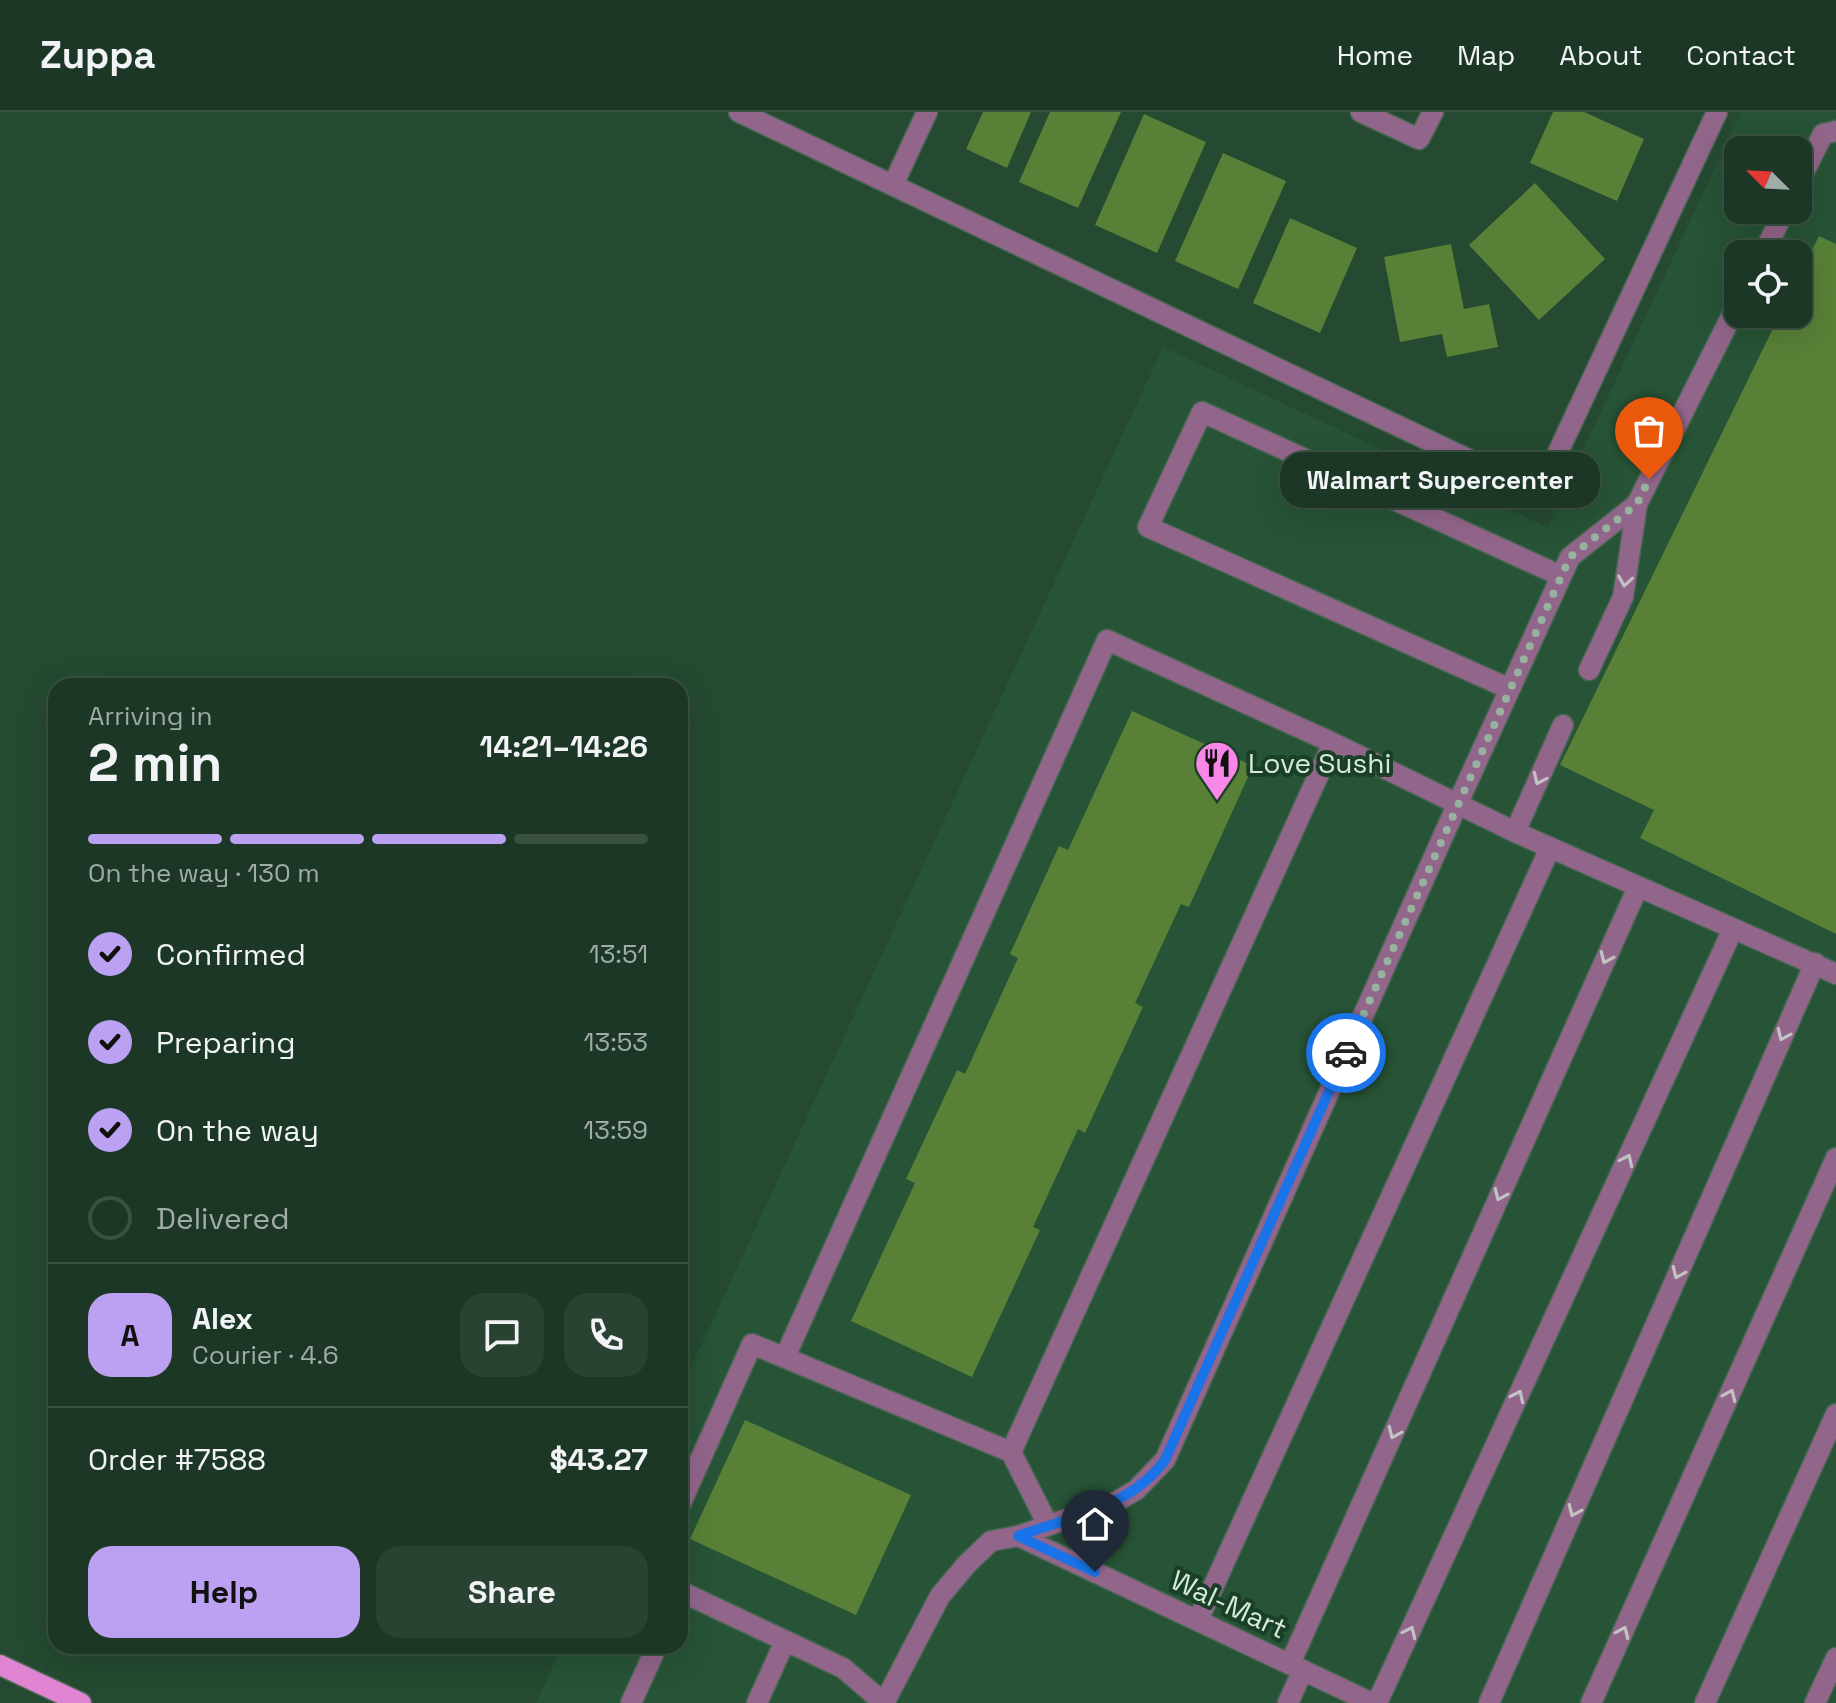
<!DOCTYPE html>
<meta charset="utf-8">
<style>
:root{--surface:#1c3725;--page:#294232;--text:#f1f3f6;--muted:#a0aca7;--line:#3a5142;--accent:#bca0f2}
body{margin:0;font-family:"Space Grotesk",sans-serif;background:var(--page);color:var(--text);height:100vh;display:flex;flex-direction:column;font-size:30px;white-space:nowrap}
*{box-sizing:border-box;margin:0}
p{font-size:26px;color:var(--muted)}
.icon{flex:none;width:44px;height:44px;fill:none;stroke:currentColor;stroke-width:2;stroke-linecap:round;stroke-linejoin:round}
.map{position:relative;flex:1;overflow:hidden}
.side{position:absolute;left:48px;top:566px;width:640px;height:976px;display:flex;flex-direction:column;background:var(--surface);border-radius:24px;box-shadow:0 8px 32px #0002,0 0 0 2px var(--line)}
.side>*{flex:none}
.needle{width:52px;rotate:294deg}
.fabs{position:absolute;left:1724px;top:24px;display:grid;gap:16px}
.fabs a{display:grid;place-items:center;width:88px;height:88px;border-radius:16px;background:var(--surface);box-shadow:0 8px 32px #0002,0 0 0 2px var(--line);font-size:40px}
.pin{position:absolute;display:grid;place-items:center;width:68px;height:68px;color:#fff;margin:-82px -34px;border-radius:50% 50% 50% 0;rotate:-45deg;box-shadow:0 0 8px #0007}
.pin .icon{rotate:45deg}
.courier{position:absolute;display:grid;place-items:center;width:80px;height:80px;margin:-40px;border:6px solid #1a73e8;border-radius:50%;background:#fff;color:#222;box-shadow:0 2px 10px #0007}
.bubble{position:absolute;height:56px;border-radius:24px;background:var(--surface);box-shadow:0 8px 32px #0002,0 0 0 2px var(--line);font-size:26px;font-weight:600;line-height:56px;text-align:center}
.summary em{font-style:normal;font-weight:600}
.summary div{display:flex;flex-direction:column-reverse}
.summary{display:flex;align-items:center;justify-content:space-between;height:136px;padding:0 40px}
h1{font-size:52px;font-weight:600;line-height:60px}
.bar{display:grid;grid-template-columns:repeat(4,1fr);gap:12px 8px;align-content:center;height:96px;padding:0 40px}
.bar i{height:10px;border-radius:6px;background:var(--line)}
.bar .selected{background:var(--accent)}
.bar p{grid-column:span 4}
.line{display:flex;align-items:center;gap:20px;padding:0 40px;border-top:2px solid var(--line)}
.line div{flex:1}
.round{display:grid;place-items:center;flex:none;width:84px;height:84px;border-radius:24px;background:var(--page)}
ol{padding:0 40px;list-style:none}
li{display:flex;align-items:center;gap:24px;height:88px}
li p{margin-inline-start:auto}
li .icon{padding:8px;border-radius:50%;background:var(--accent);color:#111;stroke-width:4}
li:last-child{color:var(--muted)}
li i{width:44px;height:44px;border:4px solid var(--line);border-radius:50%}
.primary-button{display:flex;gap:16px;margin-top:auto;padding:16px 40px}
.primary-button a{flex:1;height:92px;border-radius:24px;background:var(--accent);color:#111;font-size:32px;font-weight:600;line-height:92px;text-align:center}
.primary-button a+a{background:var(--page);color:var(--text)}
header{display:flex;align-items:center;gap:48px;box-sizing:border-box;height:112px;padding:0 40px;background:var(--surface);border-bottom:2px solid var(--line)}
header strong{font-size:38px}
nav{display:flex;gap:44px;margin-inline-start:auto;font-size:28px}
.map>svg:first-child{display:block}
.built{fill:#275336;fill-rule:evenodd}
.building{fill:#588137}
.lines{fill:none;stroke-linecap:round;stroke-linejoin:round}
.service-casing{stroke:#456650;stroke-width:23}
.minor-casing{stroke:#456650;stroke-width:23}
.primary-casing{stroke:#456650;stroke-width:23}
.service{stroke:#92658a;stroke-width:20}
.minor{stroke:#92658a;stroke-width:20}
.primary{stroke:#e084d1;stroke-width:20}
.oneway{stroke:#c2c2c3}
.done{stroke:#98b2a0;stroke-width:8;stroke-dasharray:0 14.4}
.route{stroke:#1a73e8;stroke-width:10}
.labels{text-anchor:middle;stroke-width:8;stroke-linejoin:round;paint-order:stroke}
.poi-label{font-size:28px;fill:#d6eadb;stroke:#1a3f27;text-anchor:start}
.street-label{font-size:28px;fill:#d6eadb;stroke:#1a3f27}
</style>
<header>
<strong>Zuppa</strong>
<nav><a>Home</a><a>Map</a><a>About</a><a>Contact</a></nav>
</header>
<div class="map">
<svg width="1836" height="1591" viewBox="0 0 1836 1591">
<rect width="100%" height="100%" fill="#254931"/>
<path class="built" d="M1741,0h95v1591h-1300l26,-57h118v-255l483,-1044 384,180zM1738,38h60v60h-60zM1738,142h60v60h-60z"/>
<path class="building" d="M983,0h48l-24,56 -41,-19z
M1050,0h71l-43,96 -59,-26z
M1553,0h31l60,27 -27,62 -87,-38z
M1144,2l62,28 -49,111 -62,-28z
M1223,41l63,28 -48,108 -63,-28z
M1535,71l70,76 -66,61 -70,-75z
M1290,106l67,30 -37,85 -67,-30z
M1819,124l17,8v690l-196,-96 14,-28 -94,-45 220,-451h18v-36z
M1451,132l13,65 25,-5 9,43 -51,10 -5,-23 -42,8 -16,-85z
M1132,599l121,55 -64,141 -8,-3 -46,99 8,4 -58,126 -7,-4 -45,98 7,3 -68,147 -121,-56 64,-138 -9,-4 51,-109 8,4 53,-116 -8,-4 49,-108 9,4z
M745,1308l166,75 -55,120 -166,-76z"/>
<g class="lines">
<g class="service-casing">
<path id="service" d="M739,0l800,381 178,-381
M1798,72l25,-50 13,-3
M893,73l34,-73
M1763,142l22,-44
M1589,558l34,-73 14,-93
M1510,577l-362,-162 54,-115 359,164
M1333,631l182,89 321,142
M1515,720l48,-107
M1011,1340l37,73
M680,1393l72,-161 259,108 322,-709 -226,-103 -322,717
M1018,1424l354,167
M680,1476l2,4 161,76 41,35
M1198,1508l352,-772
M1290,1552l348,-777
M631,1591l26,-57
M757,1591l28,-62
M884,1591l56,-107 27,-32 24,-23 27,-5 98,-34 20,-12 29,-30 292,-655 113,-248 67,-53 101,-201
M1288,1591l15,-33
M1377,1591l356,-774
M1489,1591l326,-740
M1591,1591l245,-545
M1705,1591l131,-289
M1815,1591l21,-45"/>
</g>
<g class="minor-casing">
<path id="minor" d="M1361,0l58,27 14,-27"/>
</g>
<g class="primary-casing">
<path id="primary" d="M0,1553l81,38"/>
</g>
<use href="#service" class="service"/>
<use href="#minor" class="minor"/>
<use href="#primary" class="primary"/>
</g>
<defs><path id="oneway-chevron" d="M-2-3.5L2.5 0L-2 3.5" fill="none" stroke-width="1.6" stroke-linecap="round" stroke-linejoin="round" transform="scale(2)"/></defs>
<g class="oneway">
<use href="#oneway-chevron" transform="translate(1625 469) rotate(99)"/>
<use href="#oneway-chevron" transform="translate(1539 667) rotate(115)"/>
<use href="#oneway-chevron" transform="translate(1606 846) rotate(114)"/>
<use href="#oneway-chevron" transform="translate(1783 923) rotate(114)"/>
<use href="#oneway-chevron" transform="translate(1627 1048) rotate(-65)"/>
<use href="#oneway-chevron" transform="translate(1500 1083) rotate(114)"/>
<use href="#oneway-chevron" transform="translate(1678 1161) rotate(114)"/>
<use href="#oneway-chevron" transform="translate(1730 1283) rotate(-66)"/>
<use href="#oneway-chevron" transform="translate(1518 1284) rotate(-65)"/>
<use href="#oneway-chevron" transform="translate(1394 1321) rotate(114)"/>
<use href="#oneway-chevron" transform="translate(1574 1399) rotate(114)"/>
<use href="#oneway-chevron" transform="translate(1410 1520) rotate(-65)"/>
<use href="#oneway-chevron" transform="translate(1623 1520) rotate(-66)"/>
</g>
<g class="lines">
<path class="done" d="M1346,941l224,-496 67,-53 12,-25"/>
<path class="route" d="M1095,1460l-77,-36c52,-19 113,-29 147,-76l181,-407"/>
</g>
<defs>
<g id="restaurant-pin" transform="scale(2.3)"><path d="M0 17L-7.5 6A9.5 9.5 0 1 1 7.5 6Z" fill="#f987e8" stroke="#1a3f27"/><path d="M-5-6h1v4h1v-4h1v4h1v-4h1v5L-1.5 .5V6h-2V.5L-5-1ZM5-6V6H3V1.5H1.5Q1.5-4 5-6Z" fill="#111"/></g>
</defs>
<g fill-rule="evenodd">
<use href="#restaurant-pin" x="1217" y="651"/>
</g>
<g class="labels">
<g class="poi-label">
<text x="1248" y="661">Love Sushi</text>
</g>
<g class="street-label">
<text transform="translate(1229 1492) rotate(25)" y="10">Wal-Mart</text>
</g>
</g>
</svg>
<div class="fabs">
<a><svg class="needle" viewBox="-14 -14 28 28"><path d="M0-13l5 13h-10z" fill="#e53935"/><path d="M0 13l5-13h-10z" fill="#a0aca7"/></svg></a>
<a><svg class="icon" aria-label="locate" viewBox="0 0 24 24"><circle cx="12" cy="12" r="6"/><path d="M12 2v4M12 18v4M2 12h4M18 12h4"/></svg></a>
</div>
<div class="pin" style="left:1649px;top:367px;background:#ea580c"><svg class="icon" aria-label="bag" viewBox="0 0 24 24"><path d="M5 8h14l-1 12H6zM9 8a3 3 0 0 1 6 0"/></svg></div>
<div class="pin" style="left:1095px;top:1460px;background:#1f2937"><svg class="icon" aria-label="home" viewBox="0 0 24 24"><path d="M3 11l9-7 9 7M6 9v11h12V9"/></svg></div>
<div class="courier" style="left:1346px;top:941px"><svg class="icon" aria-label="car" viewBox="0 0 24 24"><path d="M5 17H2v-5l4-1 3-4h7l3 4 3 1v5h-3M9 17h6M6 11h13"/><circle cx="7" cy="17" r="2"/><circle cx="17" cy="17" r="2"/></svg></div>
<div class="bubble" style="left:1280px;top:340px;width:320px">Walmart Supercenter</div>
<section class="side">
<div class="summary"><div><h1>2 min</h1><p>Arriving in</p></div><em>14:21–14:26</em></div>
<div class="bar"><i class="selected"></i><i class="selected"></i><i class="selected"></i><i></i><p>On the way · 130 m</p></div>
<ol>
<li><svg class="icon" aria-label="check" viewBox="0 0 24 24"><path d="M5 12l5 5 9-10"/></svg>Confirmed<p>13:51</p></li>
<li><svg class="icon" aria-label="check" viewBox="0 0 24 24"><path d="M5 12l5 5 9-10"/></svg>Preparing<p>13:53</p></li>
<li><svg class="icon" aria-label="check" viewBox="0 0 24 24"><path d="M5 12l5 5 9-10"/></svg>On the way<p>13:59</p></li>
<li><i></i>Delivered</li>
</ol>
<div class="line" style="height:144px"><b class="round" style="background:var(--accent);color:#111">A</b><div><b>Alex</b><p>Courier · 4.6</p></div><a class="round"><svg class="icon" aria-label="chat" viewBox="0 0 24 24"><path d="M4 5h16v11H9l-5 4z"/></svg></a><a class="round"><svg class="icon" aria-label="phone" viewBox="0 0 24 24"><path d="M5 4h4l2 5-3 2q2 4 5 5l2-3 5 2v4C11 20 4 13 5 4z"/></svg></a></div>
<div class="line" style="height:104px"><div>Order #7588</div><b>$43.27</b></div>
<div class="primary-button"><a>Help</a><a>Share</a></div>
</section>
</div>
